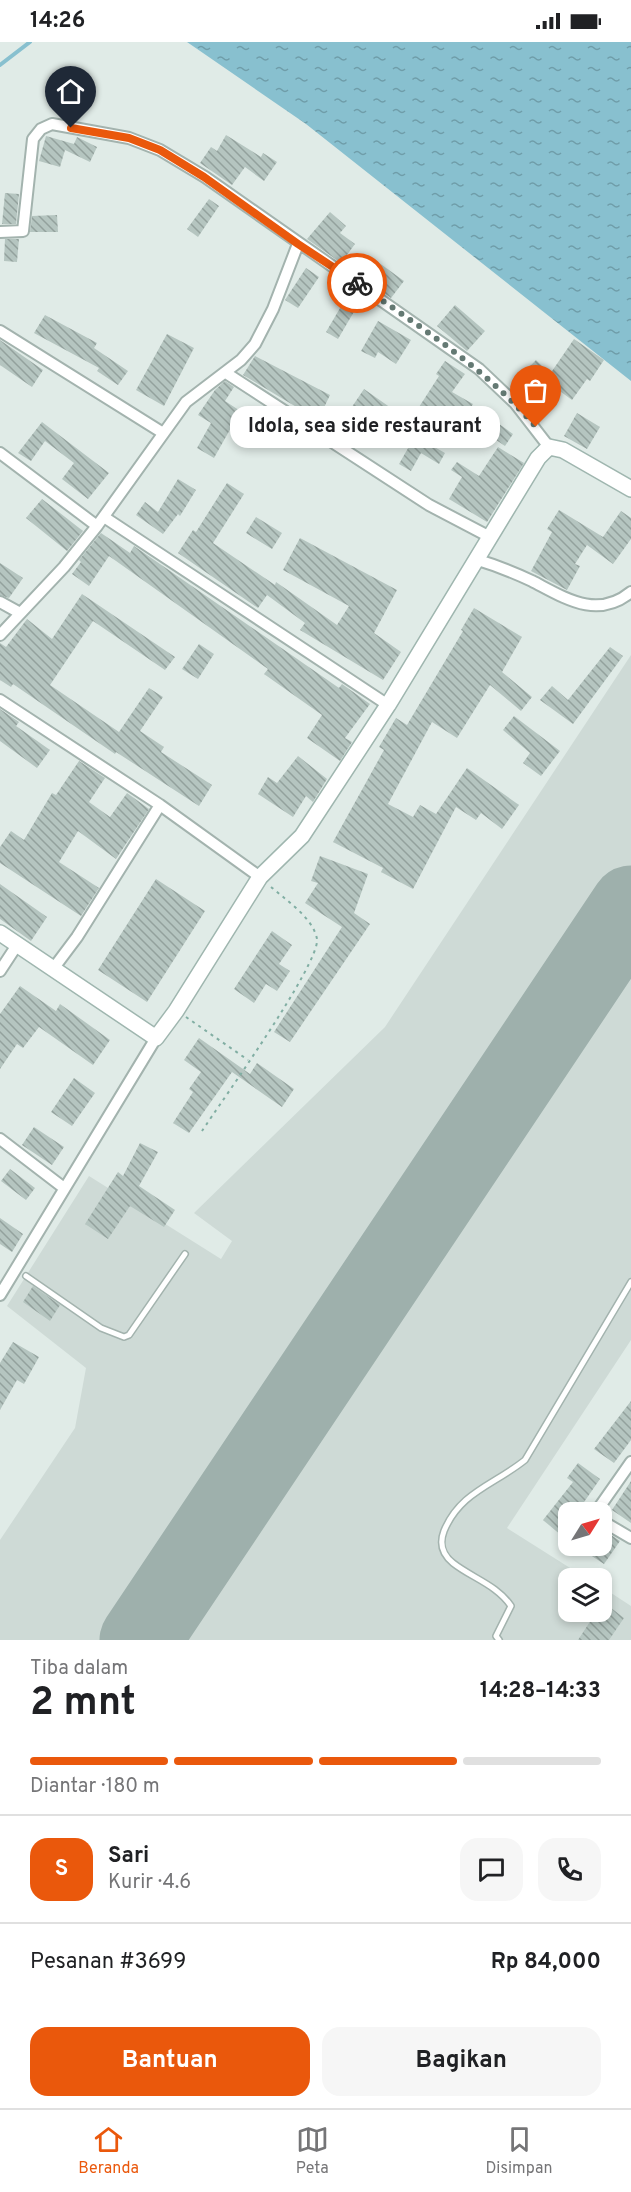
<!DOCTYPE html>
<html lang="id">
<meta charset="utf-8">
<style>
:root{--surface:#fff;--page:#f6f6f6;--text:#202124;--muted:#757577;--line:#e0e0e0;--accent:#ea580c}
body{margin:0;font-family:Overpass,sans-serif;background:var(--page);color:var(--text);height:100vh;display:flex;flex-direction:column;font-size:22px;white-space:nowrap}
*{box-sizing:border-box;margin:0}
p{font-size:20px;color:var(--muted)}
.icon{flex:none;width:33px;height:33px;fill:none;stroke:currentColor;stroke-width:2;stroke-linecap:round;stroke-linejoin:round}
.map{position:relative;height:1598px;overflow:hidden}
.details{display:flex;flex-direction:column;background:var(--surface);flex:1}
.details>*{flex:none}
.needle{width:39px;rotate:53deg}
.buttons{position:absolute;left:558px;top:1460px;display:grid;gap:12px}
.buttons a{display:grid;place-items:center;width:54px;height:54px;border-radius:12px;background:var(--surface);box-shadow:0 3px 9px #0003;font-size:30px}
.pin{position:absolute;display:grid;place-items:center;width:51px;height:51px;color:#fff;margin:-62px -26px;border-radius:50% 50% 50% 0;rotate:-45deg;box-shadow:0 0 6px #0007}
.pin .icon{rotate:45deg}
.courier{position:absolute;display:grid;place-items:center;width:60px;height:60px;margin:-30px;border:4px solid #ea580c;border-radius:50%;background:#fff;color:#222;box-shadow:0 2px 8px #0007}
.bubble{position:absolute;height:42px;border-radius:18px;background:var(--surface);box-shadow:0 3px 9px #0003;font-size:20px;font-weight:700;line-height:42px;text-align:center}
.summary em{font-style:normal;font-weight:700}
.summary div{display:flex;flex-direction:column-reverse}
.summary{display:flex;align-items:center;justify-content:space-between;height:102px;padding:0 30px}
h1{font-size:39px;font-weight:700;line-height:45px}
.bar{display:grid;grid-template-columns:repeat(4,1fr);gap:9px 6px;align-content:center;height:72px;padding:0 30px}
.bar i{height:8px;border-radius:4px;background:var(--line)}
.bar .active{background:var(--accent)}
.bar p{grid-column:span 4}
.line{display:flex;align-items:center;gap:15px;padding:0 30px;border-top:2px solid var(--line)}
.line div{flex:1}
.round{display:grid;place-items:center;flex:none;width:63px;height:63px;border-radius:18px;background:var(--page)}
.action{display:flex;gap:12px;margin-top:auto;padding:12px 30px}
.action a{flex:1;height:69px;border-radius:18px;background:var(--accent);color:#fff;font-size:24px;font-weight:700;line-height:69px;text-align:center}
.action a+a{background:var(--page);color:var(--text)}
.status{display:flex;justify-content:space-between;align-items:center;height:42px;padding:0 30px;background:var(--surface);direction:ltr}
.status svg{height:16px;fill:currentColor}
.dock{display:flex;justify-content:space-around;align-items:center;height:84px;border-top:2px solid var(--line);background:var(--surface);font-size:16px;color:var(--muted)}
.dock a{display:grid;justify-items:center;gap:3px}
.dock .active{color:var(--accent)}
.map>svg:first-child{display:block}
.built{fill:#cedad6}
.water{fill:url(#water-ripples)}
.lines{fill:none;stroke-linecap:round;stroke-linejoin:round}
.stream{stroke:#88c0cf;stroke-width:4}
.runway{stroke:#9eb0ac;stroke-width:81}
.building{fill:url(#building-back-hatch)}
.lane-casing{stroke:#a3b3ae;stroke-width:8}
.street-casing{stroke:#a3b3ae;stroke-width:14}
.secondary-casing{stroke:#9fb6af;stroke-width:18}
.path{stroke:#81aea3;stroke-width:2;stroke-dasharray:3 4.5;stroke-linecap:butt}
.lane{stroke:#fff;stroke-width:5}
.street{stroke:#fff;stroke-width:10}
.secondary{stroke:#fff;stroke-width:15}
.done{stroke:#647973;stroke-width:6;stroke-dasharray:0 10.8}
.route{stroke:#ea580c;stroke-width:8}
</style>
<div class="status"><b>14:26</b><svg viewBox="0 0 49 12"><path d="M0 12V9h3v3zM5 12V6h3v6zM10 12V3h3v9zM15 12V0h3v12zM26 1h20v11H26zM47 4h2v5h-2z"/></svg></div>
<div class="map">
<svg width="631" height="1598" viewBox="0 0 631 1598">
<defs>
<pattern id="water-ripples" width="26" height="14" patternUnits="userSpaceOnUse" patternTransform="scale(1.5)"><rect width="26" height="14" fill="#88c0cf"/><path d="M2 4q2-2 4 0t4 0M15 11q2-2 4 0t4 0" fill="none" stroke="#6f9da9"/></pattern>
<pattern id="building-back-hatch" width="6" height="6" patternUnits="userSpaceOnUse" patternTransform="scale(1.5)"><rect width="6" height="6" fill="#b5c5c0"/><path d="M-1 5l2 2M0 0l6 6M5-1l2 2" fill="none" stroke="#93a19d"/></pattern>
</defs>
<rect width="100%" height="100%" fill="#e0ebe7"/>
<path class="built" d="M631,613v685l-124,188 79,50h-18v33h34v-24l29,19v34h-631v-100l75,-112 11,-60 -79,-62 82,-130 132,83 11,-18 -38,-28 191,-186z"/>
<path class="water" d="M187,0h444v339l-325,-257z"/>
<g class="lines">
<path class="stream" d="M0,23l30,-23"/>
<path class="runway" d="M140,1598l491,-734"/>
</g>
<path class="building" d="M226,93l35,22 2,-4 14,9 -13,19 -19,-14 -13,18 -32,-22 11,-16 6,4z
M46,94l28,8 3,-7 20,10 -7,15 -25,-12 -5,17 -21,-6z
M5,151l14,1 -3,30h-14z
M209,157l10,7 -21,31 -11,-8z
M330,170l16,14 -6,7 15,11 -14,19 -34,-24z
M57,173l1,17h-28l2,-16z
M5,197h14l-2,23 -13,-1z
M371,215l33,24 -13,17 -33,-23z
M306,226l13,9 -21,31 -13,-8z
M343,261l12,7 -17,29 -12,-7z
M455,263l30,26 -18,20 -30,-25z
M45,273l52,28 -3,5 34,23 -10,14 -21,-14 2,-3 -65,-35z
M378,279l33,19 -15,24 -18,-12 -3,6 -14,-7z
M167,292l27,14 -30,58 -28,-16z
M574,297l30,21 -14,21 -3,-2 -15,21 -30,-22 -19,21 -13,-12 26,-27 14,14z
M0,298l43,30 -11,17 -32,-22z
M255,314l75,39 -12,25 -75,-45z
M445,319l20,13 -13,18 21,12 -16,27 -38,-24 20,-31 -3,-2z
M225,339l9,6 -9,14 40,26 -10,15 -23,-16 -18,32 -17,-10 14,-25 -13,-8 17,-25z
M364,347l27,19 -25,36 -27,-18z
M577,371l23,14 -13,22 -23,-13z
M488,374l25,18 -8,12 -25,-17z
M42,380l67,51 -21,26 -26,-20 12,-16 -29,-22 -14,20 -13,-8z
M415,394l30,17 -6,11 -18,-11 -10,18 -12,-7z
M498,405l26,16 -37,59 -38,-23 13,-22 -11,-7 6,-8 22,14z
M178,437l18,11 -16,26 -2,-2 -15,20 -27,-19 9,-13 13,10z
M227,441l17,11 -31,49 62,42 1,-3 61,43 12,-19 -66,-36 17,-32 97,52 -23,43 27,19 -18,28 -83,-50 5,-7 -38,-28 -9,13 -80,-55 15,-23 3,2z
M42,457l41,32 -16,20 -41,-33z
M559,468l44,27 18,-26 10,7v21l-18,25 -26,-19 -12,19 5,2 -13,24 -36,-19 21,-39 -5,-3z
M256,475l26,16 -10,16 -26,-16z
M101,491l29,20 4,-7 205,142 3,-4 28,20 -25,34 7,4 -12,19 -33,-23 15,-23 -58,-41 4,-5 -159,-113 -20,30 -17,-12 9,-12 -2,-2z
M0,521l23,15 -14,20 -9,-3z
M82,552l93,63 -10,13 -72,-49 -43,64 69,47 30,-44 14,9 -23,34 24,16 -3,5 51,33 -13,21 -83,-54 -1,2 -102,-70 -2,3 -11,-7v-37l6,4 21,-28 25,20z
M474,566l48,29 -20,35 30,25 -11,14 -31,-26 -33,53 -25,-16 -44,82 25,13 7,-12 16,9 31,-46 52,37 -17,24 -21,-16 -5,7 -20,-13 -43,82 -32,-17 2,-4 -50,-26 51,-92 -5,-3 17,-29 11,7 56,-94 -2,-1z
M199,602l15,10 -16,25 -16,-10z
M610,605l13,9 -50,68 -33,-24 12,-14 16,14z
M0,667l19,13 -3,4 34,24 -13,18 -37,-27z
M514,674l46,35 -19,25 -18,-13 7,-10 -27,-23z
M298,714l29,23 -14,23 -7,-6 -13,21 -35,-23 10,-17 9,6z
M79,719l26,17 -16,24 21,15 17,-24 22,16 -33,50 -38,-28 -19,31 40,26 -18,28 -81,-53v-16l11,-16 13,9 28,-47 4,2z
M320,814l48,18 -14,39 16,11 -80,118 -16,-10 68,-105 -37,-24 13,-20 -7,-2z
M156,837l49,32 -58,91 -49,-32z
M0,842l47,33 -16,24 -31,-22z
M272,889l20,14 -13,19 11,7 -13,20 -11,-7 -12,19 -20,-14z
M20,944l36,25 4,-7 50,36 -17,25 -54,-38 -16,21 -6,-4 -17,25v-55z
M199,996l51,36 7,-11 37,26 -12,18 -50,-35 -43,61 -16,-10 20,-31 -4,-3 12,-17 -17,-12z
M74,1036l21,15 -23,33 -21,-14z
M34,1085l30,20 -12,18 -30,-20z
M140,1101l18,9 -19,34 36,24 -11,17 -34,-21 -22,33 -23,-15 33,-52 5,4z
M10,1127l25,19 -9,12 -25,-19z
M0,1176l23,16 -11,18 -12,-8z
M33,1244l27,19 -10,16 -27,-19z
M13,1300l26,15 -15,27 -7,-4 -17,30v-47z
M631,1359v39l-17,23 -20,-14z
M578,1421l22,16 -18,26 7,7h-21v29l-25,-21 30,-38 -6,-4z
M631,1439v42l-19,-13z
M602,1487l18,12 -16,23 -29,-19h27z
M602,1559l22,17 -15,22h-31l19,-29h5z"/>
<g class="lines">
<g class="lane-casing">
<path id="lane" d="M26,1234l75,52 23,9 5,-2 56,-81
M499,1598l-3,-4 15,-30c-14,-21 -39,-28 -58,-43 -11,-9 -14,-19 -9,-32 16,-39 50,-46 81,-71l106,-178"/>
</g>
<g class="street-casing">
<path id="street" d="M0,190l23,-1 10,-92 8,-10 11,-5 77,14 31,12 45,27 274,192 36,34 34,44
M0,289l163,102
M226,331l203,132 61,32
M0,411l97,73
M104,475l284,188
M475,517c20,6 38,13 57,22 33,17 65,39 99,11
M0,560l20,11
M0,593l64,-68 33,-41 89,-124 55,-42 14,-16 18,-35 25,-65
M0,658l160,105 100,72
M53,927l24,-32 83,-132
M0,929l17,-26
M0,1097l64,49
M0,1253l156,-257
M596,1470l35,-50
M602,1479l29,17"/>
</g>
<g class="secondary-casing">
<path id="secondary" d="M0,891l156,105 20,-27 84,-134 42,-41 86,-131 150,-247 11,-11 14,3 68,39"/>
</g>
<path class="path" d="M186,975l62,43
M202,1089c19,-29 118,-167 115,-192 -4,-22 -33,-40 -48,-54"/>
<use href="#lane" class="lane"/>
<use href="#street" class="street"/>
<use href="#secondary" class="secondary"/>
</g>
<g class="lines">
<path class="done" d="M357,241c63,44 128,85 179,144"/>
<path class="route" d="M71,86l58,10 31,12 44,27 94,67 59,39"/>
</g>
</svg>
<div class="buttons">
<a><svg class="needle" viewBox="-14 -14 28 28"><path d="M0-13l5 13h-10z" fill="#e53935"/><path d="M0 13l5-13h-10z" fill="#757577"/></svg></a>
<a><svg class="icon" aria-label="layers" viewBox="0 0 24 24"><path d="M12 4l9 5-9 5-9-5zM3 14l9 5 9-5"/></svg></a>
</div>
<div class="pin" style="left:536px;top:385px;background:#ea580c"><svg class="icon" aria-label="bag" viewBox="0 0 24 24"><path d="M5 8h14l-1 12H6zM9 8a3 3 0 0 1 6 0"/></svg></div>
<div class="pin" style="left:71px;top:86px;background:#1f2937"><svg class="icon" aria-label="home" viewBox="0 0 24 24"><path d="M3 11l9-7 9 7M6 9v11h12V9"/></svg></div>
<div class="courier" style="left:357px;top:241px"><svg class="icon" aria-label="bike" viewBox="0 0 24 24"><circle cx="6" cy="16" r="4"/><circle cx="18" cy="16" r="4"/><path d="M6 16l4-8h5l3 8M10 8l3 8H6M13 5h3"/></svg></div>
<div class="bubble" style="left:230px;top:364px;width:270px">Idola, sea side restaurant</div>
</div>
<section class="details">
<div class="summary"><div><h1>2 mnt</h1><p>Tiba dalam</p></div><em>14:28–14:33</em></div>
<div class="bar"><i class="active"></i><i class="active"></i><i class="active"></i><i></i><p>Diantar · 180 m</p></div>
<div class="line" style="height:108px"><b class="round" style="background:var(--accent);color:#fff">S</b><div><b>Sari</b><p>Kurir · 4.6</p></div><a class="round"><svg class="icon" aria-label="chat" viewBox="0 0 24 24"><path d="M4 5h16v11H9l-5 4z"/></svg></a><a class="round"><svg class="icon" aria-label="phone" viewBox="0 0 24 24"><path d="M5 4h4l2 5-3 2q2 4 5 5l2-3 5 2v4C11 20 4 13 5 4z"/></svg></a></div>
<div class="line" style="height:78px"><div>Pesanan #3699</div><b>Rp 84,000</b></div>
<div class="action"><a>Bantuan</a><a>Bagikan</a></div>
</section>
<nav class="dock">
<a class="active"><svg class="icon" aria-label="home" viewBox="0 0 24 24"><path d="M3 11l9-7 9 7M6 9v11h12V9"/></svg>Beranda</a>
<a><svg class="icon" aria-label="map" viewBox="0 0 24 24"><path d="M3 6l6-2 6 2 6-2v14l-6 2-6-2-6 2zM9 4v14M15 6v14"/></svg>Peta</a>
<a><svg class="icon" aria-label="saved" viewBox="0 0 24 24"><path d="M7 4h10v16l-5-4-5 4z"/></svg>Disimpan</a>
</nav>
